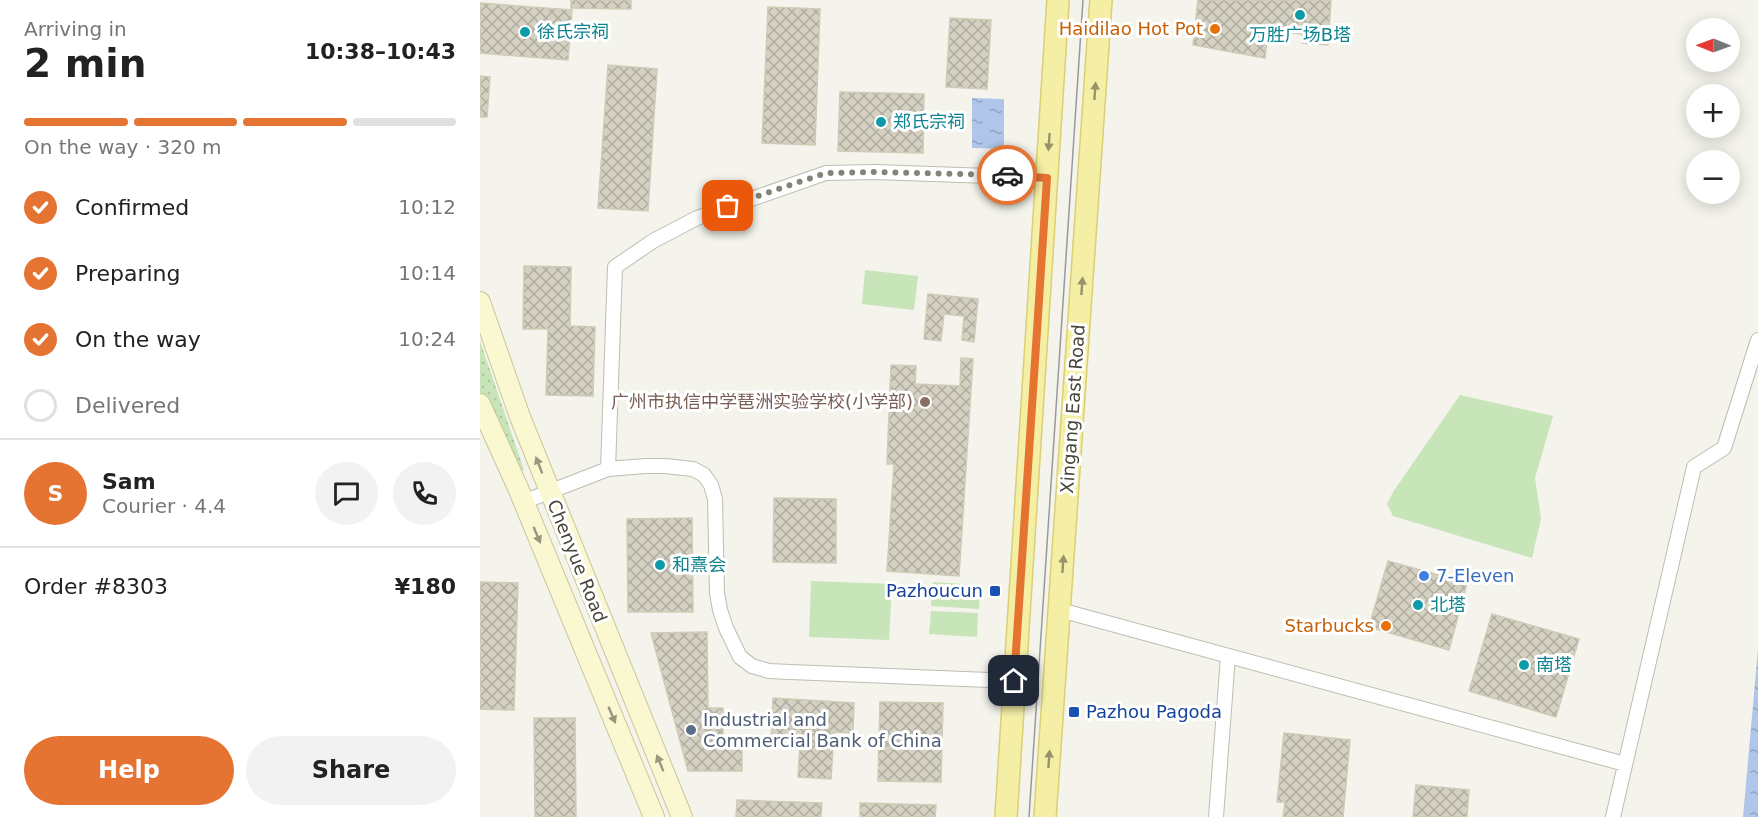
<!DOCTYPE html>
<meta charset="utf-8">
<style>
:root{--surface:#fff;--page:#f2f2f2;--text:#222;--muted:#767676;--line:#e0e0e0;--accent:#e57332}
body{margin:0;font-family:"DejaVu Sans","Noto Sans SC",sans-serif;background:var(--page);color:var(--text);height:100vh;display:flex;flex-direction:column;font-size:22px;white-space:nowrap}
*{box-sizing:border-box;margin:0}
p{font-size:20px;color:var(--muted)}
.icon{flex:none;width:33px;height:33px;fill:none;stroke:currentColor;stroke-width:2;stroke-linecap:round;stroke-linejoin:round}
.map{position:relative;flex:1;overflow:hidden}
.sheet{display:flex;flex-direction:column;background:var(--surface);width:480px}
.sheet>*{flex:none}
.needle{width:39px;rotate:271deg}
.fabs{position:absolute;left:1206px;top:18px;display:grid;gap:12px}
.fabs a{display:grid;place-items:center;width:54px;height:54px;border-radius:50%;background:var(--surface);box-shadow:0 3px 15px #0003;font-size:30px}
.pin{position:absolute;display:grid;place-items:center;width:51px;height:51px;color:#fff;margin:-26px;border-radius:12px;box-shadow:0 3px 9px #0006}
.courier{position:absolute;display:grid;place-items:center;width:60px;height:60px;margin:-30px;border:4px solid #e57332;border-radius:50%;background:#fff;color:#222;box-shadow:0 2px 8px #0007}
.summary em{font-style:normal;font-weight:700}
.summary div{display:flex;flex-direction:column-reverse}
.summary{display:flex;align-items:center;justify-content:space-between;height:102px;padding:0 24px}
h1{font-size:39px;font-weight:700;line-height:45px}
.bar{display:grid;grid-template-columns:repeat(4,1fr);gap:9px 6px;align-content:center;height:72px;padding:0 24px}
.bar i{height:8px;border-radius:4px;background:var(--line)}
.bar .selected{background:var(--accent)}
.bar p{grid-column:span 4}
.line{display:flex;align-items:center;gap:15px;padding:0 24px;border-top:2px solid var(--line)}
.line div{flex:1}
.round{display:grid;place-items:center;flex:none;width:63px;height:63px;border-radius:32px;background:var(--page)}
ol{padding:0 24px;list-style:none}
li{display:flex;align-items:center;gap:18px;height:66px}
li p{margin-inline-start:auto}
li .icon{padding:6px;border-radius:50%;background:var(--accent);color:#fff;stroke-width:4}
li:last-child{color:var(--muted)}
li i{width:33px;height:33px;border:3px solid var(--line);border-radius:50%}
.action{display:flex;gap:12px;margin-top:auto;padding:12px 24px}
.action a{flex:1;height:69px;border-radius:36px;background:var(--accent);color:#fff;font-size:24px;font-weight:700;line-height:69px;text-align:center}
.action a+a{background:var(--page);color:var(--text)}
main{display:flex;flex:1;min-height:0}
.map>svg:first-child{display:block}
.grass{fill:#c8e4b9}
.park{fill:url(#park-dots)}
.water{fill:url(#water-ripples)}
.building{fill:url(#building-cross-hatch);stroke:#cfcbb6;stroke-width:1.5}
.lines{fill:none;stroke-linecap:round;stroke-linejoin:round}
.street-casing{stroke:#bfbdaf;stroke-width:16}
.secondary-casing{stroke:#c9c69c;stroke-width:22}
.primary-casing{stroke:#d9d075;stroke-width:24}
.street{stroke:#fff;stroke-width:14}
.secondary{stroke:#faf8d0;stroke-width:20}
.primary{stroke:#f5eea5;stroke-width:21}
.tram{stroke:#999;stroke-width:1.5}
.oneway{fill:#96926a}
.oneway2{fill:#98967e}
.done{stroke:#848378;stroke-width:6;stroke-dasharray:0 10.8}
.route{stroke:#e57332;stroke-width:8}
.culture-dot{fill:#0f9aa8;stroke:#fff;stroke-width:2}
.food-dot{fill:#e8710a;stroke:#fff;stroke-width:2}
.education-dot{fill:#8d6e63;stroke:#fff;stroke-width:2}
.shop-dot{fill:#3f7fe0;stroke:#fff;stroke-width:2}
.transit-dot{fill:#1a4fb4;stroke:#fff;stroke-width:2}
.service-dot{fill:#5c6f8a;stroke:#fff;stroke-width:2}
.labels{text-anchor:middle;stroke-width:6;stroke-linejoin:round;paint-order:stroke}
.food-label{font-size:18px;fill:#c56008;stroke:#fff;text-anchor:end}
.culture-label{font-size:18px;fill:#0d838f;stroke:#fff;text-anchor:start}
.education-label{font-size:18px;fill:#785e54;stroke:#fff;text-anchor:end}
.street-label{font-size:18px;fill:#48463a;stroke:#fff}
.shop-label{font-size:18px;fill:#366cbe;stroke:#fff;text-anchor:start}
.transit-label{font-size:18px;fill:#164399;stroke:#fff;text-anchor:end}
.service-label{font-size:18px;fill:#4e5e75;stroke:#fff;text-anchor:start}
</style>
<main>
<section class="sheet">
<div class="summary"><div><h1>2 min</h1><p>Arriving in</p></div><em>10:38–10:43</em></div>
<div class="bar"><i class="selected"></i><i class="selected"></i><i class="selected"></i><i></i><p>On the way · 320 m</p></div>
<ol>
<li><svg class="icon" aria-label="check" viewBox="0 0 24 24"><path d="M5 12l5 5 9-10"/></svg>Confirmed<p>10:12</p></li>
<li><svg class="icon" aria-label="check" viewBox="0 0 24 24"><path d="M5 12l5 5 9-10"/></svg>Preparing<p>10:14</p></li>
<li><svg class="icon" aria-label="check" viewBox="0 0 24 24"><path d="M5 12l5 5 9-10"/></svg>On the way<p>10:24</p></li>
<li><i></i>Delivered</li>
</ol>
<div class="line" style="height:108px"><b class="round" style="background:var(--accent);color:#fff">S</b><div><b>Sam</b><p>Courier · 4.4</p></div><a class="round"><svg class="icon" aria-label="chat" viewBox="0 0 24 24"><path d="M4 5h16v11H9l-5 4z"/></svg></a><a class="round"><svg class="icon" aria-label="phone" viewBox="0 0 24 24"><path d="M5 4h4l2 5-3 2q2 4 5 5l2-3 5 2v4C11 20 4 13 5 4z"/></svg></a></div>
<div class="line" style="height:78px"><div>Order #8303</div><b>¥180</b></div>
<div class="action"><a>Help</a><a>Share</a></div>
</section>
<div class="map">
<svg width="1278" height="817" viewBox="0 0 1278 817">
<defs>
<pattern id="park-dots" width="8" height="8" patternUnits="userSpaceOnUse" patternTransform="scale(1.5)"><rect width="8" height="8" fill="#c8e4b9"/><path d="M2 2h.1M6 6h.1" fill="none" stroke="#adc5a0" stroke-width="1.8" stroke-linecap="round"/></pattern>
<pattern id="water-ripples" width="26" height="14" patternUnits="userSpaceOnUse" patternTransform="scale(1.5)"><rect width="26" height="14" fill="#afc6ea"/><path d="M2 4q2-2 4 0t4 0M15 11q2-2 4 0t4 0" fill="none" stroke="#90a3bf"/></pattern>
<pattern id="building-cross-hatch" width="8" height="8" patternUnits="userSpaceOnUse" patternTransform="scale(1.5)"><rect width="8" height="8" fill="#d5d1c2"/><path d="M0 0l8 8M0 8l8-8" fill="none" stroke="#afab9f"/></pattern>
</defs>
<rect width="100%" height="100%" fill="#f4f4ec"/>
<path class="grass" d="M385,270l53,6 -4,34 -52,-6z
M980,395l93,21 -18,62 6,40 -9,40 -139,-42 -6,-12 6,-12z
M331,581l81,3 -3,56 -80,-3z
M453,582l47,3 -1,24 -48,-3z
M451,611l47,2 -1,24 -48,-3z"/>
<path class="park" d="M0,341l44,129 -9,2 -35,-78z"/>
<path class="water" d="M492,98l32,1v50l-32,-1z
M1278,649v168h-15z"/>
<path class="building" d="M91,0h60v9l-60,-1z
M718,0h133l-3,45 -26,-2v-9l-34,-4 -3,28 -72,-13z
M0,3l92,7 -4,50 -88,-7z
M288,7l52,2 -5,136 -53,-2z
M470,18l41,2 -4,69 -41,-2z
M128,65l49,4 -9,142 -50,-3z
M0,76l10,1 -3,40h-7z
M360,92l84,2 -1,59 -85,-2z
M44,266l47,1 -1,59 25,1 -2,69 -47,-1 2,-66h-25z
M448,294l50,5 -4,43 -12,-2 2,-24 -20,-2 -3,27 -17,-2z
M481,358l12,1 -14,217 -72,-5 7,-107h-7l4,-99 25,1 -1,18 45,2z
M294,498l62,1v64l-63,-1z
M212,518l1,94h-65l-1,-93z
M908,561l79,22 -18,67 -80,-23z
M0,582l38,1 -4,127 -34,-1z
M1012,614l87,25 -23,78 -87,-26z
M227,632l1,76h15v33h19v30h-54l-37,-138z
M293,698l81,5 -1,30 -19,-1 -3,47 -33,-2 2,-35 -29,-1z
M400,702l63,1 -2,79 -63,-1z
M54,718h41l1,99h-41z
M804,733l66,7 -7,77h-60l2,-15h-8z
M936,785l53,5 -2,27h-54z
M257,800l85,3 -1,14h-85z
M380,803l76,2 -1,12h-75z"/>
<g class="lines">
<g class="street-casing">
<path id="street" d="M128,469l37,-3h20l28,3 11,6 7,10 4,14 2,94 3,17 6,18 14,29 12,9 17,5 21,1 224,9
M43,502l85,-33 7,-202 38,-26 44,-23 129,-45 49,-1 172,6
M580,610l565,154
M736,817l12,-161
M1133,817l81,-350 30,-19 34,-108"/>
</g>
<g class="secondary-casing">
<path id="secondary" d="M0,302l40,115 162,400
M0,404l38,84 136,329"/>
</g>
<g class="primary-casing">
<path id="primary" d="M526,817l52,-817
M565,817l56,-817"/>
</g>
<use href="#street" class="street"/>
<use href="#secondary" class="secondary"/>
<use href="#primary" class="primary"/>
<path class="tram" d="M549,817l54,-817"/>
</g>
<defs><path id="oneway-solid" d="M-6-.8H1V-3.2L6.5 0L1 3.2V.8H-6Z" transform="scale(1.5)"/></defs>
<g class="oneway">
<use href="#oneway-solid" transform="translate(615 91) rotate(-86)"/>
<use href="#oneway-solid" transform="translate(569 142) rotate(94)"/>
<use href="#oneway-solid" transform="translate(602 286) rotate(-86)"/>
<use href="#oneway-solid" transform="translate(583 564) rotate(-86)"/>
<use href="#oneway-solid" transform="translate(569 759) rotate(-86)"/>
</g>
<g class="oneway2">
<use href="#oneway-solid" transform="translate(59 465) rotate(-111)"/>
<use href="#oneway-solid" transform="translate(57 535) rotate(67)"/>
<use href="#oneway-solid" transform="translate(132 715) rotate(67)"/>
<use href="#oneway-solid" transform="translate(180 763) rotate(-112)"/>
</g>
<g class="lines">
<path class="done" d="M248,206l98,-33 49,-1 132,3"/>
<path class="route" d="M527,175l40,3 -33,503"/>
</g>
<g class="culture-dot">
<circle cx="820" cy="15" r="6"/>
<circle cx="45" cy="32" r="6"/>
<circle cx="401" cy="122" r="6"/>
<circle cx="180" cy="565" r="6"/>
<circle cx="938" cy="605" r="6"/>
<circle cx="1044" cy="665" r="6"/>
</g>
<g class="food-dot">
<circle cx="735" cy="29" r="6"/>
<circle cx="906" cy="626" r="6"/>
</g>
<circle class="education-dot" cx="445" cy="402" r="6"/>
<circle class="shop-dot" cx="944" cy="576" r="6"/>
<g class="transit-dot">
<rect x="509" y="585" width="12" height="12" rx="3"/>
<rect x="588" y="706" width="12" height="12" rx="3"/>
</g>
<circle class="service-dot" cx="211" cy="730" r="6"/>
<g class="labels">
<g class="food-label">
<text x="723" y="35">Haidilao Hot Pot</text>
<text x="894" y="632">Starbucks</text>
</g>
<g class="culture-label">
<text x="57" y="38">徐氏宗祠</text>
<text x="820" y="41" text-anchor="middle">万胜广场B塔</text>
<text x="413" y="128">郑氏宗祠</text>
<text x="192" y="571">和熹会</text>
<text x="950" y="611">北塔</text>
<text x="1056" y="671">南塔</text>
</g>
<g class="education-label">
<text x="433" y="408">广州市执信中学琶洲实验学校(小学部)</text>
</g>
<g class="street-label">
<text transform="translate(593 409) rotate(-86)" y="6">Xingang East Road</text>
<text transform="translate(97 561) rotate(68)" y="6">Chenyue Road</text>
</g>
<g class="shop-label">
<text x="956" y="582">7-Eleven</text>
</g>
<g class="transit-label">
<text x="503" y="597">Pazhoucun</text>
<text x="606" y="718" text-anchor="start">Pazhou Pagoda</text>
</g>
<g class="service-label">
<text x="223" y="726">Industrial and<tspan x="223" dy="21">Commercial Bank of China</tspan></text>
</g>
</g>
</svg>
<div class="fabs">
<a><svg class="needle" viewBox="-14 -14 28 28"><path d="M0-13l5 13h-10z" fill="#e53935"/><path d="M0 13l5-13h-10z" fill="#767676"/></svg></a>
<a>+</a>
<a>−</a>
</div>
<div class="pin" style="left:248px;top:206px;background:#ea580c"><svg class="icon" aria-label="bag" viewBox="0 0 24 24"><path d="M5 8h14l-1 12H6zM9 8a3 3 0 0 1 6 0"/></svg></div>
<div class="pin" style="left:534px;top:681px;background:#1f2937"><svg class="icon" aria-label="home" viewBox="0 0 24 24"><path d="M3 11l9-7 9 7M6 9v11h12V9"/></svg></div>
<div class="courier" style="left:527px;top:175px"><svg class="icon" aria-label="car" viewBox="0 0 24 24"><path d="M5 17H2v-5l4-1 3-4h7l3 4 3 1v5h-3M9 17h6M6 11h13"/><circle cx="7" cy="17" r="2"/><circle cx="17" cy="17" r="2"/></svg></div>
</div>
</main>
